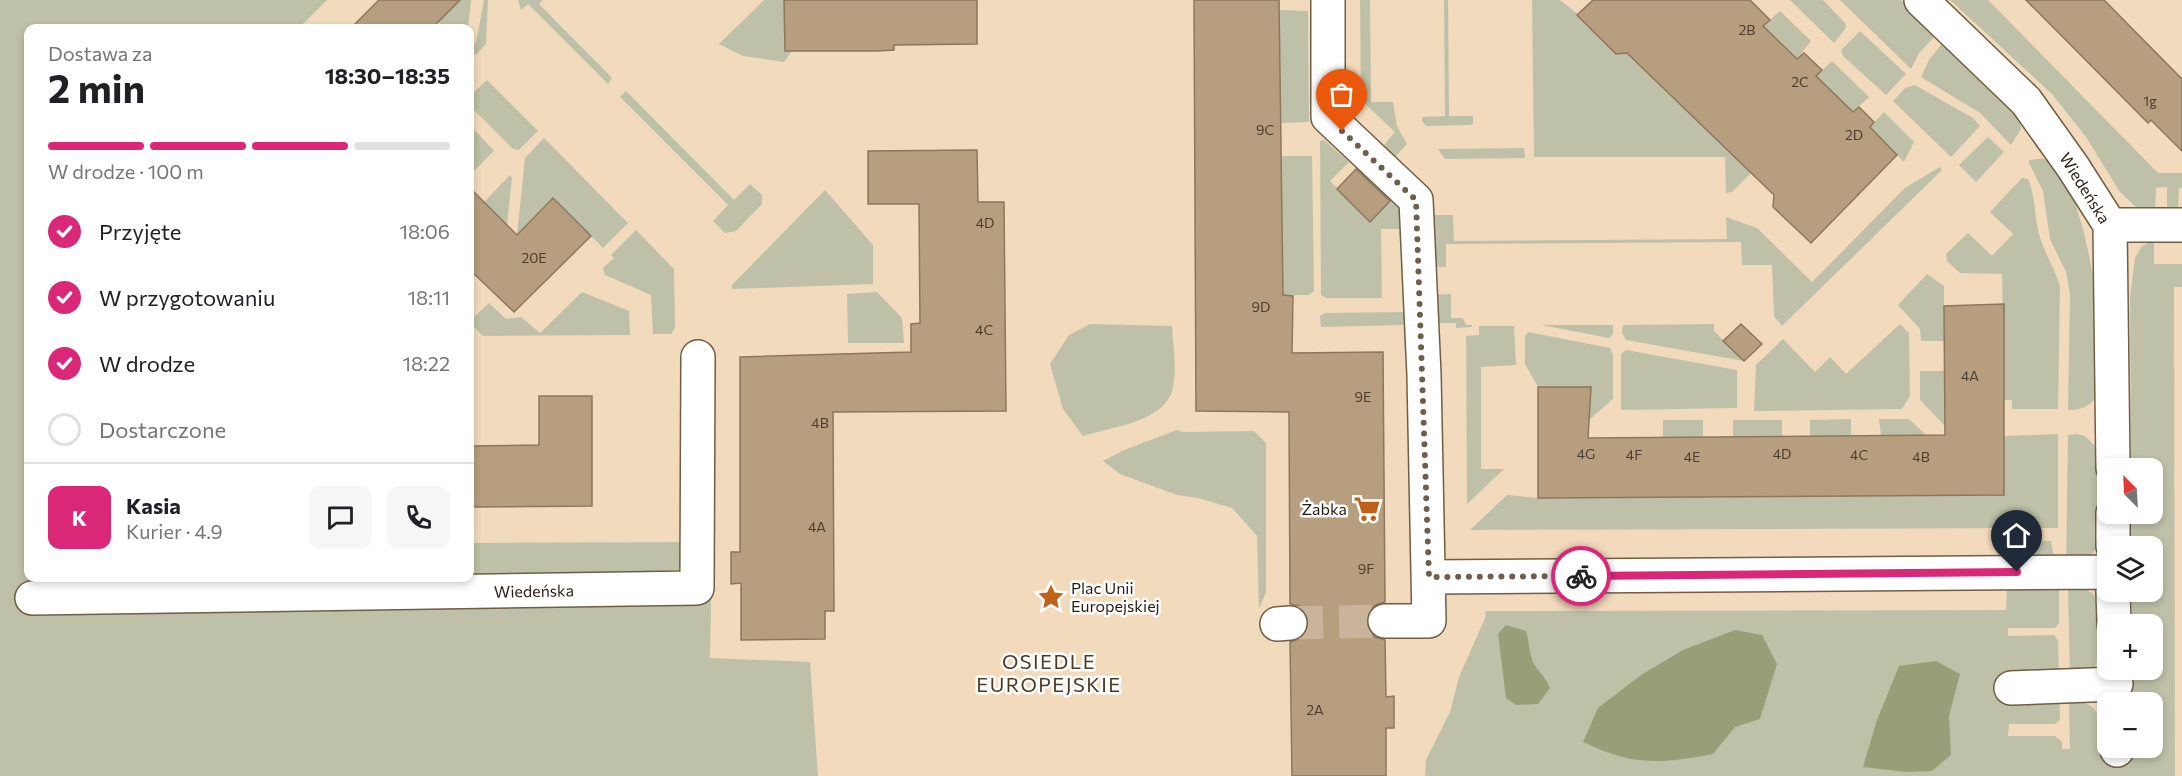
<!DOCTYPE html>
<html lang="pl">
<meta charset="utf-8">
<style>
:root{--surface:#fff;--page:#f6f6f6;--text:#202124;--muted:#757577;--line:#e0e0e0;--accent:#db2777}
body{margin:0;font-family:Commissioner,sans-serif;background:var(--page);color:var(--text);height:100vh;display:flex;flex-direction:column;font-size:22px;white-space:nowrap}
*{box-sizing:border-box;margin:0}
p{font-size:20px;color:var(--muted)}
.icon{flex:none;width:33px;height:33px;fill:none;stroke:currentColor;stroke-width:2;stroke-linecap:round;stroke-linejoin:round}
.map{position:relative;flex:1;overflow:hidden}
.drawer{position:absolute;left:24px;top:24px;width:450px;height:558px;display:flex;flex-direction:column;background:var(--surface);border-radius:12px;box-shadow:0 3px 9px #0003}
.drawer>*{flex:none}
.needle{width:39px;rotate:336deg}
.fabs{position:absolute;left:2097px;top:458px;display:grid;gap:12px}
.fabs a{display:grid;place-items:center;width:66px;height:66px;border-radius:12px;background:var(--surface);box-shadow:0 3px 9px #0003;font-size:30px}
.pin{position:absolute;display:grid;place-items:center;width:51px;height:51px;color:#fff;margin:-62px -26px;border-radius:50% 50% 50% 0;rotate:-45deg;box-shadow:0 0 6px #0007}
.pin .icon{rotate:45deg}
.courier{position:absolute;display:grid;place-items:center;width:60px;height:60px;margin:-30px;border:4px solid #db2777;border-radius:50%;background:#fff;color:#222;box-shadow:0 2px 8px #0007}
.headline em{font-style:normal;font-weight:700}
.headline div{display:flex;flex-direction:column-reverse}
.headline{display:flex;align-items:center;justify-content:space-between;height:102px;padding:0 24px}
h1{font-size:39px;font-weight:700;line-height:45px}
.bar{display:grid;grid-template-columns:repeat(4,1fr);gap:9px 6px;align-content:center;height:72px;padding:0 24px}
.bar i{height:8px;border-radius:4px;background:var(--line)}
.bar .current{background:var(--accent)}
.bar p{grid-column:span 4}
.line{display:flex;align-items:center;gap:15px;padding:0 24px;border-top:2px solid var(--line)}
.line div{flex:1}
.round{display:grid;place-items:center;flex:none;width:63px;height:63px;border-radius:12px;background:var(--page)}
ol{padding:0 24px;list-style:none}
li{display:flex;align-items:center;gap:18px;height:66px}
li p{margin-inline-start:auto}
li .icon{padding:6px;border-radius:50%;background:var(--accent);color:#fff;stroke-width:4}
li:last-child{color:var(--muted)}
li i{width:33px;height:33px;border:3px solid var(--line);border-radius:50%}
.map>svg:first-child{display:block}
.green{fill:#bec1a7}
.forest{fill:#9a9e78}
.building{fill:#b79e7e;stroke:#8c775c;stroke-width:1.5}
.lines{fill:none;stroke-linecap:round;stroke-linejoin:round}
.minor-tunnel{stroke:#c9b49b;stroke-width:33;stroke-dasharray:33 16;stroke-linecap:butt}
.minor-casing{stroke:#715d43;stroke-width:36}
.minor{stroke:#fff;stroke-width:33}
.done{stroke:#6d5f4e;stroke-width:6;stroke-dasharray:0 10.8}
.route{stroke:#db2777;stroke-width:8}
.labels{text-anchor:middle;stroke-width:5;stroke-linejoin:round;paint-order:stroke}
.number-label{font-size:14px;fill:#4a3d2d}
.street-label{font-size:16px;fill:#261d12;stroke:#fff}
.poi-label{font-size:16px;fill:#261d12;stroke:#fff;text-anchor:end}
.quarter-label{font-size:20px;letter-spacing:1.5px;fill:#4d3a21;stroke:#fff}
</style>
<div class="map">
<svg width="2182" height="776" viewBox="0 0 2182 776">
<rect width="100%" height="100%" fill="#f2dabd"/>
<path class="green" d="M0,0h327l-28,28h-271v550h442v-35l242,-1 -2,116 100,4 8,114h-818z
M460,0h11l-3,28h-24l-6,-6z
M484,0h4l-2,44 -10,11 -6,-6 6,-6z
M518,0h25l-4,4 73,74 -4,6 -80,-80 -7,6z
M764,0h20l1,45 7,6 -8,11 -41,-6 -24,-12z
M1360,0h10l1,102h22l4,24 10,18 -13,14 -14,-8 15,-18 -33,-31 -17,17 -6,-17 22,-1z
M1444,0h4l1,116h24v7l-2,2 -45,1 -4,-5v-4l23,-1z
M1532,0h28l67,53 124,120 -19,19 -6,1 -1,-36h-191z
M1790,0h33l22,23 1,5 -12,15z
M1840,0h61l36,34 -18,19 -8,16z
M1950,0h38l170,173h24v15h-3l-1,22h-11v-23l-11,1 -1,22h-16l-19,-18 -34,-55 -34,-43z
M1280,10l28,1 1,111 -29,1z
M1780,11l31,30 -14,18 -34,-33z
M1860,31l46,43 -20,21 -43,-39 -2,-6z
M1944,41l76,75 1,13 -10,16 -31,-32 -59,-36 8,-17z
M1832,61l37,36 -16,15 -37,-36z
M487,80l51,51 -19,19 -6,-1 -43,-43v-10z
M1915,85l58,33 7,8 -29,31 -58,-56 12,-13z
M626,91l108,109 16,-16 12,11v9l-26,27 -11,2 -12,-12 15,-16 -108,-108z
M1884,112l30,30 -10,20 -34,-35z
M470,125l24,26 -24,24z
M1988,137l16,15 -28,30 -17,-17z
M544,138l84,85 -25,25 -45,-45h-9l-32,32 8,-77z
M1324,140l25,22 -19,19 40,40 26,-25 10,9 -1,24h-24l1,69h-56l-5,-3 -1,-154z
M1524,148l1,10 -80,1 -7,-10z
M1282,156h30l2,135 -5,4h-26z
M2035,159c4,0 9,-1 13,1 29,17 46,112 48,143 2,31 1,63 1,94 -9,10 -16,13 -29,13l2,-116 -4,-22 -16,-33 -7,-48 -15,-30z
M1940,167l2,3 -160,156 -8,-10 -2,-51h-30l-1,-23 -295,2v23h-14l-1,-52h22l1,26 273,-2 -1,-22 31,11 55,54 94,-95z
M510,175l2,3 -5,47 -23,-23z
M2022,178l6,1c8,19 6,37 11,55 5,19 16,34 21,53l-2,122h-46v-9h-8l-2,-126 -42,-1 -13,-12 -1,-7 22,-21 24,23 21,-22 -23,-22z
M825,190l48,55v39l-141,5v-4z
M636,230l38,39 1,59 -4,6h-18l-2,-39 -46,-20 -2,-7 11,-10 -3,-3z
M2154,240v24h28v23h-8l1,489h-750l1,-16 24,-48 9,-35 27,-61 -1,-5 521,-1 1,-23h52v36l-4,5h-47v8l46,-1 4,6 2,79 -5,4h-46l-1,12h47l7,6v7h8l-1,-49c35,2 30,20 32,49l51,-2v-45h-20v-33h20v-45h-20v-33h20v-45h-21v-33h21v-45h-21l-1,-171 5,-39 7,-12z
M1927,274l17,12v55h-23l-1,-12 -22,-24z
M582,292l47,19 1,24 -147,1 -13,-13v-8l3,3 16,-15 17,16 15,-2 19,16z
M877,292l25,26 2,25h-56l-1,-49z
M1451,294v24h12l3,7h6v2l-16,1v-5h-24v-28z
M1406,312v10l-3,3 -82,2 -1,-11 5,-3z
M1090,324l82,2c1,19 5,42 1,61 -6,35 -62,40 -90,49l-20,-27 -13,-45 19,-29z
M1714,324v7l30,30 -118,-21 -4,-7 1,-8z
M1900,324l9,9 1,63 -8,13 -148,2 2,-46 27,-26 32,33 15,-15 16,17z
M1541,325h72v9l-4,4z
M1479,326h35l2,39 -35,2v102h23l-37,35 -1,-168 13,-1z
M1528,332l82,16 3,7v44l-24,21 1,-33h-52l-13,-23v-28z
M1626,350l111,20v38l-116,2v-56z
M1920,371h25v55l-25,-26z
M1851,419v17h-41v-16z
M1879,419h30l17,16h-45z
M1663,420h40v17h-40z
M1733,420h49v16l-49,1z
M1177,430l6,2 71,-1 12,12v149l-7,17 -2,-73 -25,-28 -34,-10 -21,-3 -57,-21 -17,-13 21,-11z
M2058,434v94l-588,2 37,-35 31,3 466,-3v-59z
M2076,434l9,2 12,12 1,97 -9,13 -23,5 2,-128z
M2007,541h44l4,22 -48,1z
M2068,587c10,0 20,0 26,9 7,10 8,60 1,70 -6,9 -16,9 -25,10z"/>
<path class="forest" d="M1506,625l20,6c3,9 3,21 6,28 2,9 14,18 18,29l-12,16 -22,1 -10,-7 -8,-64z
M1735,630l27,5 15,29 -17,55 -25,8 -22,27c-52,10 -81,12 -130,-12l15,-34 43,-33 42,-25z
M1936,661l24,13 -11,42 2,39 -19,16 -25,1 -44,-5 14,-47 22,-54z"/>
<path class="building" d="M379,0h81l-28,28h-81z
M784,0h193v44l-83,1v5l-17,1h-92z
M1194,0h85l4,295 10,1 -1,57 91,-1 2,250 -9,3 -7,6 -3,11 3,8 6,7 10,3 1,57 8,-1v32h-8v48h-94l-2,-134 11,-4 6,-6 2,-10 -4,-10 -6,-6 -9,-2 -1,-192 -93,-1z
M1593,0h157l20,20 -7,6 34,33 7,-6 18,17 -6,6 37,36 6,-5 15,15 -4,5 27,28 -86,88 -38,-36 1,-12 -147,-142 -11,1 -39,-39z
M2026,0h78l78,79v72l-31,-31 -3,3z
M977,150l1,52h26l2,209 -173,1 1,199h-9v28l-84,1v-57l-10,1v-32h9v-195l171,-5v-28l9,-1 -1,-119h-51v-53z
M1356,169l34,32 -20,21 -33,-33z
M470,188l47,47 36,-37 38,38 -77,76 -44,-42z
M2004,304v191l-466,3v-111h53l-3,51 357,-3 -1,-129z
M1741,324l21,20 -18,17 -21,-20z
M539,396h53v110l-122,1v-61l69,-1z"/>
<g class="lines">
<path class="minor-tunnel" d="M1290,623l95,-2"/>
<g class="minor-casing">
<path id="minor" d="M1328,0v117l88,83 8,175 5,246h-44
M1921,0l105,101 47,66 37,58 3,243
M2110,225h72
M2113,546v-33
M1429,577l679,-5
M2113,591l1,33
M32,598l665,-10 1,-231
M1277,624l13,-1
M2011,688l105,-4
M2117,747v3"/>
</g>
<use href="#minor" class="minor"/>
</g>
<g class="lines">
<path class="done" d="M1342,131l74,69 13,377 152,-1"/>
<path class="route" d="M1581,576l436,-4"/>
</g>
<defs>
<g id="supermarket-bare" transform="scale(2.07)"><path d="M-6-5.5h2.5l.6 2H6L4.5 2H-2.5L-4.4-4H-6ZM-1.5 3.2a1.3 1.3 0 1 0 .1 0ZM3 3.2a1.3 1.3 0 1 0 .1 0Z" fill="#c0611a" stroke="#fff" stroke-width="2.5" paint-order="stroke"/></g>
<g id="sight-bare" transform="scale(2.07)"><path d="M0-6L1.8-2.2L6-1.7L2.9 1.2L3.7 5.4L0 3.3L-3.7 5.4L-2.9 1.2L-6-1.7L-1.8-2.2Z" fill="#c0611a" stroke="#fff" stroke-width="2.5" paint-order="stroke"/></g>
</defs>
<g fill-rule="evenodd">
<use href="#supermarket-bare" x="1367" y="509"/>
<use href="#sight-bare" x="1051" y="597"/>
</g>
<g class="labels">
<g class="number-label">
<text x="1747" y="35">2B</text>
<text x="1800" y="87">2C</text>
<text x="2150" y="106">1g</text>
<text x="1265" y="135">9C</text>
<text x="1854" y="140">2D</text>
<text x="985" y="228">4D</text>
<text x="534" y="263">20E</text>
<text x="1261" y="312">9D</text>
<text x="984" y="335">4C</text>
<text x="1970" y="381">4A</text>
<text x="1363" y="402">9E</text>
<text x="820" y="428">4B</text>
<text x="1586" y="459">4G</text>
<text x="1782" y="459">4D</text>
<text x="1634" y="460">4F</text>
<text x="1859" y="460">4C</text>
<text x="1692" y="462">4E</text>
<text x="1921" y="462">4B</text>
<text x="817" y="532">4A</text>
<text x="1366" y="574">9F</text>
<text x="1315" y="715">2A</text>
</g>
<g class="street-label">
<text transform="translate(2085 188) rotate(58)" y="6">Wiedeńska</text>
<text transform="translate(534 591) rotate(-1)" y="6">Wiedeńska</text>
</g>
<g class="poi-label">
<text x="1347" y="515">Żabka</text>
<text x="1071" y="594" text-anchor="start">Plac Unii<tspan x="1071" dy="18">Europejskiej</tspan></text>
</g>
<g class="quarter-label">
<text x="1049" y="669">OSIEDLE<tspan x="1049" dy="23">EUROPEJSKIE</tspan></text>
</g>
</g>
</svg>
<div class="fabs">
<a><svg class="needle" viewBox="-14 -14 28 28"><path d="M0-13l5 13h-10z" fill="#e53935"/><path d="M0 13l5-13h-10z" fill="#757577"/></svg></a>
<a><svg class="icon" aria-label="layers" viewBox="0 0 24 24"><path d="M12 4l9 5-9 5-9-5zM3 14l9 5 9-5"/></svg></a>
<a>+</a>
<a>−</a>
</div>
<div class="pin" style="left:1342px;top:131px;background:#ea580c"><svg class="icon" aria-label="bag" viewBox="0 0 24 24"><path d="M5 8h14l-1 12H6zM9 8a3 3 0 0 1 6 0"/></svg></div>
<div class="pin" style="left:2017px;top:572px;background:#1f2937"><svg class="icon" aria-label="home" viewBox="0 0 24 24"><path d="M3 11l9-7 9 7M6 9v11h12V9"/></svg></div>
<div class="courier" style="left:1581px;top:576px"><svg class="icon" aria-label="bike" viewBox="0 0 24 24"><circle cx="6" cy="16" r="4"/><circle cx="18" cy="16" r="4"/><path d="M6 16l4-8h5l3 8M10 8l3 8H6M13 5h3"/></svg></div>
<section class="drawer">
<div class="headline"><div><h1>2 min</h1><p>Dostawa za</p></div><em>18:30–18:35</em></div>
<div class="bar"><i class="current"></i><i class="current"></i><i class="current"></i><i></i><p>W drodze · 100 m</p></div>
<ol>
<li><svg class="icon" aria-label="check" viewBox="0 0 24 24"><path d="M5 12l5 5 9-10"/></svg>Przyjęte<p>18:06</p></li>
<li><svg class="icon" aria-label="check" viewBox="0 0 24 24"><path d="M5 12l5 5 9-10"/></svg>W przygotowaniu<p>18:11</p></li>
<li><svg class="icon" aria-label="check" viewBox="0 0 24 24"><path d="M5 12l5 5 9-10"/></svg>W drodze<p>18:22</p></li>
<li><i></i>Dostarczone</li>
</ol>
<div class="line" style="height:108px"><b class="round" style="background:var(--accent);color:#fff">K</b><div><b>Kasia</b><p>Kurier · 4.9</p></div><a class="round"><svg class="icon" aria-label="chat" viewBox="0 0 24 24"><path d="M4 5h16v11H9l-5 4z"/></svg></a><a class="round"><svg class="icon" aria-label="phone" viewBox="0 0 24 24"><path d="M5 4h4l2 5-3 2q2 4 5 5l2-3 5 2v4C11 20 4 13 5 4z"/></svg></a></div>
</section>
</div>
